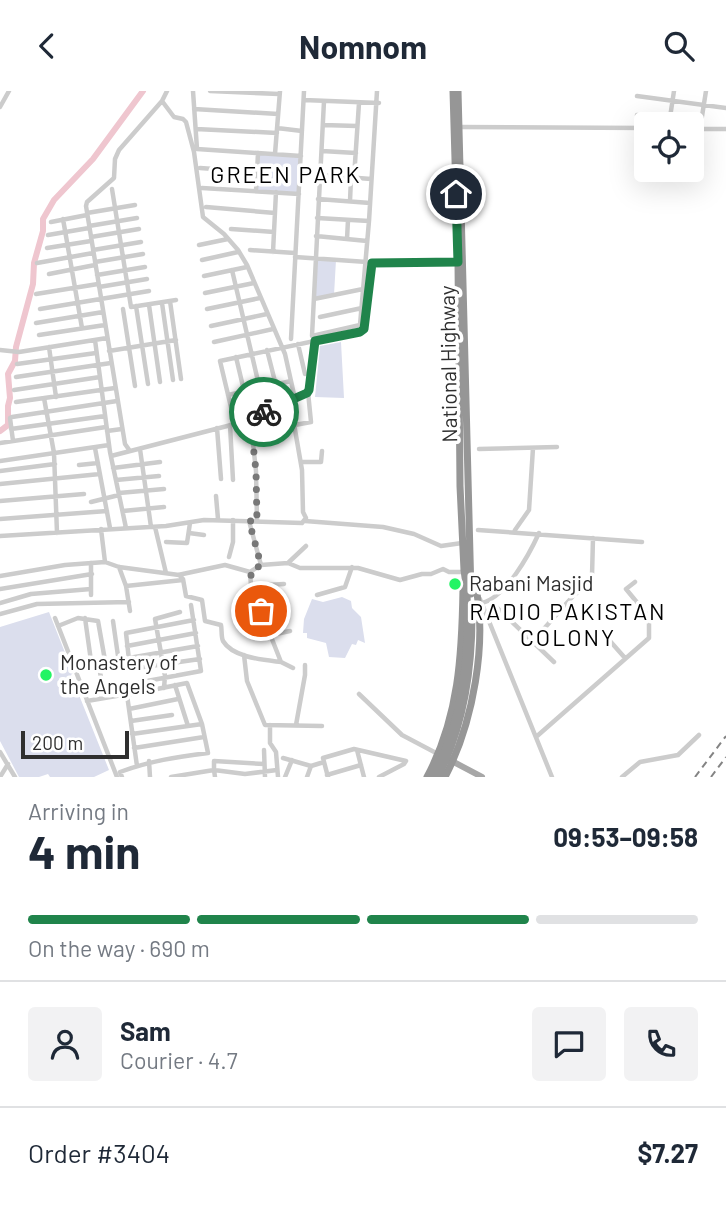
<!DOCTYPE html>
<meta charset="utf-8">
<style>
:root{--surface:#fff;--page:#f2f2f3;--text:#1f2937;--muted:#747a83;--line:#e0e1e3;--accent:#20844b}
body{margin:0;font-family:Barlow,sans-serif;background:var(--page);color:var(--text);height:100vh;display:flex;flex-direction:column;font-size:26px;white-space:nowrap}
*{box-sizing:border-box;margin:0}
p{font-size:23px;color:var(--muted)}
.icon{flex:none;width:38px;height:38px;fill:none;stroke:currentColor;stroke-width:2;stroke-linecap:round;stroke-linejoin:round}
.map{position:relative;height:686px;overflow:hidden}
.drawer{display:flex;flex-direction:column;background:var(--surface);flex:1}
.drawer>*{flex:none}
.buttons{position:absolute;left:634px;top:21px;display:grid;gap:14px}
.buttons a{display:grid;place-items:center;width:70px;height:70px;border-radius:7px;background:var(--surface);box-shadow:0 7px 28px #0002;font-size:35px}
.scale{position:absolute;left:21px;bottom:18px;width:108px;box-sizing:border-box;padding-left:7px;border:4px solid #2f2f2f;border-top:0;font-size:19px;line-height:24px;white-space:nowrap;color:#2f2f2f;-webkit-text-stroke:5px #fff;paint-order:stroke}
.pin{position:absolute;display:grid;place-items:center;width:60px;height:60px;color:#fff;margin:-30px;border:4px solid #fff;border-radius:50%;box-shadow:0 2px 7px #0007}
.courier{position:absolute;display:grid;place-items:center;width:70px;height:70px;margin:-35px;border:5px solid #20844b;border-radius:50%;background:#fff;color:#222;box-shadow:0 2px 9px #0007}
.overview em{font-style:normal;font-weight:700}
.overview div{display:flex;flex-direction:column-reverse}
.overview{display:flex;align-items:center;justify-content:space-between;height:119px;padding:0 28px}
h1{font-size:46px;font-weight:700;line-height:52px}
.bar{display:grid;grid-template-columns:repeat(4,1fr);gap:10px 7px;align-content:center;height:84px;padding:0 28px}
.bar i{height:9px;border-radius:5px;background:var(--line)}
.bar .current{background:var(--accent)}
.bar p{grid-column:span 4}
.line{display:flex;align-items:center;gap:18px;padding:0 28px;border-top:2px solid var(--line)}
.line div{flex:1}
.round{display:grid;place-items:center;flex:none;width:74px;height:74px;border-radius:7px;background:var(--page)}
header{display:flex;justify-content:space-between;align-items:center;height:91px;padding:0 28px;background:var(--surface);font-size:32px;font-weight:700}
.map>svg:first-child{display:block}
.green{fill:#dbdeed}
.lines{fill:none;stroke-linecap:round;stroke-linejoin:round}
.river{stroke:#efc6cf;stroke-width:6}
.minor{stroke:#ccc;stroke-width:4.5}
.major{stroke:#a7a7a7;stroke-width:6}
.highway{stroke:#969696;stroke-width:7}
.rail{stroke:#848484;stroke-width:2;stroke-dasharray:7 5;stroke-linecap:butt}
.highway-bridge{stroke:#969696;stroke-width:7}
.done{stroke:#787878;stroke-width:7;stroke-dasharray:0 12.6}
.route{stroke:#20844b;stroke-width:9}
.poi-dot{fill:#22f464;stroke:#fff;stroke-width:2.5}
.labels{text-anchor:middle;stroke-width:7;stroke-linejoin:round;paint-order:stroke}
.street-label{font-size:21px;fill:#2f2f2f;stroke:#fff}
.poi-label{font-size:21px;fill:#2f2f2f;stroke:#fff;text-anchor:start}
.neighbourhood-label{font-size:23px;letter-spacing:2px;fill:#000;stroke:#fff}
</style>
<header><svg class="icon" aria-label="back" viewBox="0 0 24 24"><path d="M15 5l-7 7 7 7"/></svg>Nomnom<svg class="icon" aria-label="search" viewBox="0 0 24 24"><circle cx="10" cy="10" r="6"/><path d="M15 15l6 6"/></svg></header>
<div class="map">
<svg width="726" height="686" viewBox="0 0 726 686">
<rect width="100%" height="100%" fill="#fff"/>
<path class="green" d="M258,62l43,3 -2,38 -43,-3z
M315,167l21,2 -2,35 -20,4z
M341,251l3,56 -29,-1 5,-51z
M342,506l9,4 1,7 9,9 4,26 -7,-3 -2,5 -4,-1 -7,14 -16,-1 -3,-14 -19,-5v-5h-4l1,-14 8,-20 11,3z
M49,521l24,61 -2,2 38,95 -15,7h-44l-2,-3 -9,3h-20l-19,-36v-114z"/>
<g class="lines">
<path class="river" d="M0,340l8,-6v-19l2,-8 -2,-24 7,-13 1,-14 17,-63 1,-21 9,-32v-12l11,-19 39,-41 50,-68"/>
<path class="minor" d="M193,0l4,58 104,7
M210,0l69,3
M637,5l89,12
M304,9l75,3
M162,10l12,16 9,2 3,3 8,30 9,65 21,17 14,16 9,15 38,89 10,45
M324,10l-12,235 48,-11 9,-104
M0,16l9,-16
M194,18l84,5
M637,24l64,8
M669,33l5,-33
M323,34l34,1
M459,36l187,1
M277,37l25,3
M196,38l81,4
M691,38h9l6,-38
M700,38h26
M322,60l34,2
M275,63l5,-63
M200,77l57,4
M320,84l51,4
M354,87l5,-75
M202,97l97,6
M112,98l19,118 45,-7
M256,100l2,-38
M318,108l52,4
M350,110l1,-23
M206,116l69,6
M87,122l48,-8
M317,127l52,3 8,-130
M63,128l19,109
M51,131l36,-7
M89,135l48,-8
M231,138l43,3
M48,144l41,-7
M316,145l51,5
M91,146l48,-8
M347,148l1,-19
M199,154l29,-6
M47,157l44,-7
M93,159l48,-8
M250,159l45,3
M273,161l3,-60
M295,166l72,5
M202,169l36,-8
M95,171l48,-8
M37,172l56,-10
M232,179l33,141
M49,183l46,-9
M97,184l48,-8
M204,185l43,-9
M99,196l48,-8
M205,202l49,-10
M36,203l62,-10
M314,208l49,-10
M170,210l11,78
M162,212l11,77
M149,214l11,77
M136,215l12,78
M40,218l109,-18
M123,218l12,77
M207,218l53,-11
M320,226l42,-9
M36,232l67,-11
M211,235l56,-12
M39,244l66,-10
M291,248l13,-248
M95,249l15,112 16,76
M214,251l59,-13
M298,253l7,30
M49,256l7,50
M0,259l19,2 88,-14
M267,259l14,55
M109,260l67,-11
M236,266l14,59 6,55 1,50
M17,273l79,-11
M16,286l95,-14
M14,299l86,-13
M228,304l63,-14
M44,307l10,55 3,80
M16,311l99,-14
M235,333l-15,-63 142,-30 3,-4 7,-64 86,-1
M230,334l3,55
M295,334l16,-3 -3,-30
M217,337l4,51
M11,338l94,-13
M107,340l15,-2
M13,350l-3,-23 2,-1 105,-16
M0,352l106,-16
M95,357l15,80
M140,358l11,78
M479,358l78,-2
M130,360l-5,-7 -39,-238 1,-4 27,-24 1,-19 4,-9 43,-49 5,-10
M111,365l124,-32 72,-31 2,-3 6,-49
M0,370l109,-16
M301,371h20l1,-11
M79,374l19,-2
M113,377l47,-6
M0,380l55,-7
M116,389l43,-4
M0,393l100,-10
M119,402l45,-4
M216,405l2,23
M0,410l84,-7
M91,411l28,-7
M123,420l41,-4
M0,428l107,-8
M249,430l12,44 27,-2 12,5h58l42,12 22,-6h9l12,-5 6,3h14
M305,430l78,6 31,7 27,12 21,-3
M155,436l11,46
M101,438l4,33
M478,439l164,12
M515,439l14,-20 4,-62
M189,442l15,2
M0,445l166,-10 38,-6 98,3 4,-5 -3,-6 -1,-42 -12,-69
M166,451l21,1 3,-20
M229,466l4,-15v-22
M289,471l17,-16
M261,474l-11,7 1,14 30,76 12,6
M119,476l7,19 4,25
M178,484l47,-10 25,7
M0,485l65,-11 40,-3 14,5 60,8 4,4 3,17 16,4 3,21 16,4c1,4 0,12 2,16 10,17 42,19 58,21
M126,495l57,-6
M251,495l33,-2
M0,498l92,-15
M91,504v-32
M317,504l28,-8 7,-20
M480,508l72,178
M490,510l64,61
M0,512l31,-9 60,-5
M482,512c24,-6 47,-48 57,-70
M0,523l37,-10 92,-2
M55,527l62,159
M85,527l7,50
M194,529l-68,13 4,36 70,-10
M58,535l20,-8 20,3 8,45
M602,541l23,26
M271,544l19,-4
M533,550l41,-46 16,-11 2,-8 1,-38
M127,555l69,-13
M244,564l3,26 18,44 57,1
M129,567l69,-12
M99,576l6,31
M76,580l43,-8 -6,-42
M131,593l70,-13 -10,-66
M175,594l13,41
M164,597l1,-12 -10,-57 25,-7
M359,603l43,41 36,19
M87,610l35,-6
M129,618l49,-10
M131,630l41,-6
M270,634v18l6,9 2,25
M296,634l9,-50v-10
M132,643l70,-10
M536,646l113,-99v-21l-23,-28 9,-7
M134,657l70,-11
M264,659l1,27
M357,659l7,27
M0,661l15,25
M283,667l28,8 13,-4
M149,670l1,16
M327,684l34,-10
M0,686l8,-13
M122,686l-2,-5c30,-11 56,-15 88,-19l-6,-29 -15,-41 -60,12 10,71
M171,686l43,-7v-9l50,3
M215,686l-1,-7 31,4 32,-4
M285,686l7,-17
M307,686l4,-11
M328,686l-5,-19 31,-9 52,12
M379,686l25,-13 2,-3
M622,686l18,-15 38,-7 21,-20"/>
<path class="major" d="M450,669l32,17"/>
<path class="highway" d="M453,0l5,171 2,224 4,84 3,22
M458,0l13,503
M427,686c32,-60 35,-123 36,-189
M445,686c28,-54 43,-135 30,-194"/>
<path class="rail" d="M695,686l31,-41
M711,686l15,-20"/>
<path class="highway-bridge" d="M432,686c32,-56 37,-122 35,-185
M438,686c26,-51 34,-105 34,-161"/>
</g>
<g class="lines">
<path class="done" d="M261,520l-10,-25v-15l10,-6 -12,-44h8l-1,-50 -6,-54 14,-5"/>
<path class="route" d="M264,321l43,-19 2,-3 6,-49 45,-9 4,-3 8,-66 86,-1 -2,-68"/>
</g>
<g class="poi-dot">
<circle cx="455" cy="493" r="7"/>
<circle cx="46" cy="584" r="7"/>
</g>
<g class="labels">
<g class="street-label">
<text transform="translate(449 273) rotate(-91)" y="7">National Highway</text>
</g>
<g class="poi-label">
<text x="469" y="500">Rabani Masjid</text>
<text x="60" y="579">Monastery of<tspan x="60" dy="24">the Angels</tspan></text>
</g>
<g class="neighbourhood-label">
<text x="286" y="92">GREEN PARK</text>
<text x="568" y="529">RADIO PAKISTAN<tspan x="568" dy="26">COLONY</tspan></text>
</g>
</g>
</svg>
<div class="buttons">
<a><svg class="icon" aria-label="locate" viewBox="0 0 24 24"><circle cx="12" cy="12" r="6"/><path d="M12 2v4M12 18v4M2 12h4M18 12h4"/></svg></a>
</div>
<div class="scale">200 m</div>
<div class="pin" style="left:261px;top:520px;background:#ea580c"><svg class="icon" aria-label="bag" viewBox="0 0 24 24"><path d="M5 8h14l-1 12H6zM9 8a3 3 0 0 1 6 0"/></svg></div>
<div class="pin" style="left:456px;top:103px;background:#1f2937"><svg class="icon" aria-label="home" viewBox="0 0 24 24"><path d="M3 11l9-7 9 7M6 9v11h12V9"/></svg></div>
<div class="courier" style="left:264px;top:321px"><svg class="icon" aria-label="bike" viewBox="0 0 24 24"><circle cx="6" cy="16" r="4"/><circle cx="18" cy="16" r="4"/><path d="M6 16l4-8h5l3 8M10 8l3 8H6M13 5h3"/></svg></div>
</div>
<section class="drawer">
<div class="overview"><div><h1>4 min</h1><p>Arriving in</p></div><em>09:53–09:58</em></div>
<div class="bar"><i class="current"></i><i class="current"></i><i class="current"></i><i></i><p>On the way · 690 m</p></div>
<div class="line" style="height:126px"><a class="round"><svg class="icon" aria-label="person" viewBox="0 0 24 24"><circle cx="12" cy="8" r="4"/><path d="M4 21q1-7 8-7t8 7"/></svg></a><div><b>Sam</b><p>Courier · 4.7</p></div><a class="round"><svg class="icon" aria-label="chat" viewBox="0 0 24 24"><path d="M4 5h16v11H9l-5 4z"/></svg></a><a class="round"><svg class="icon" aria-label="phone" viewBox="0 0 24 24"><path d="M5 4h4l2 5-3 2q2 4 5 5l2-3 5 2v4C11 20 4 13 5 4z"/></svg></a></div>
<div class="line" style="height:91px"><div>Order #3404</div><b>$7.27</b></div>
</section>
